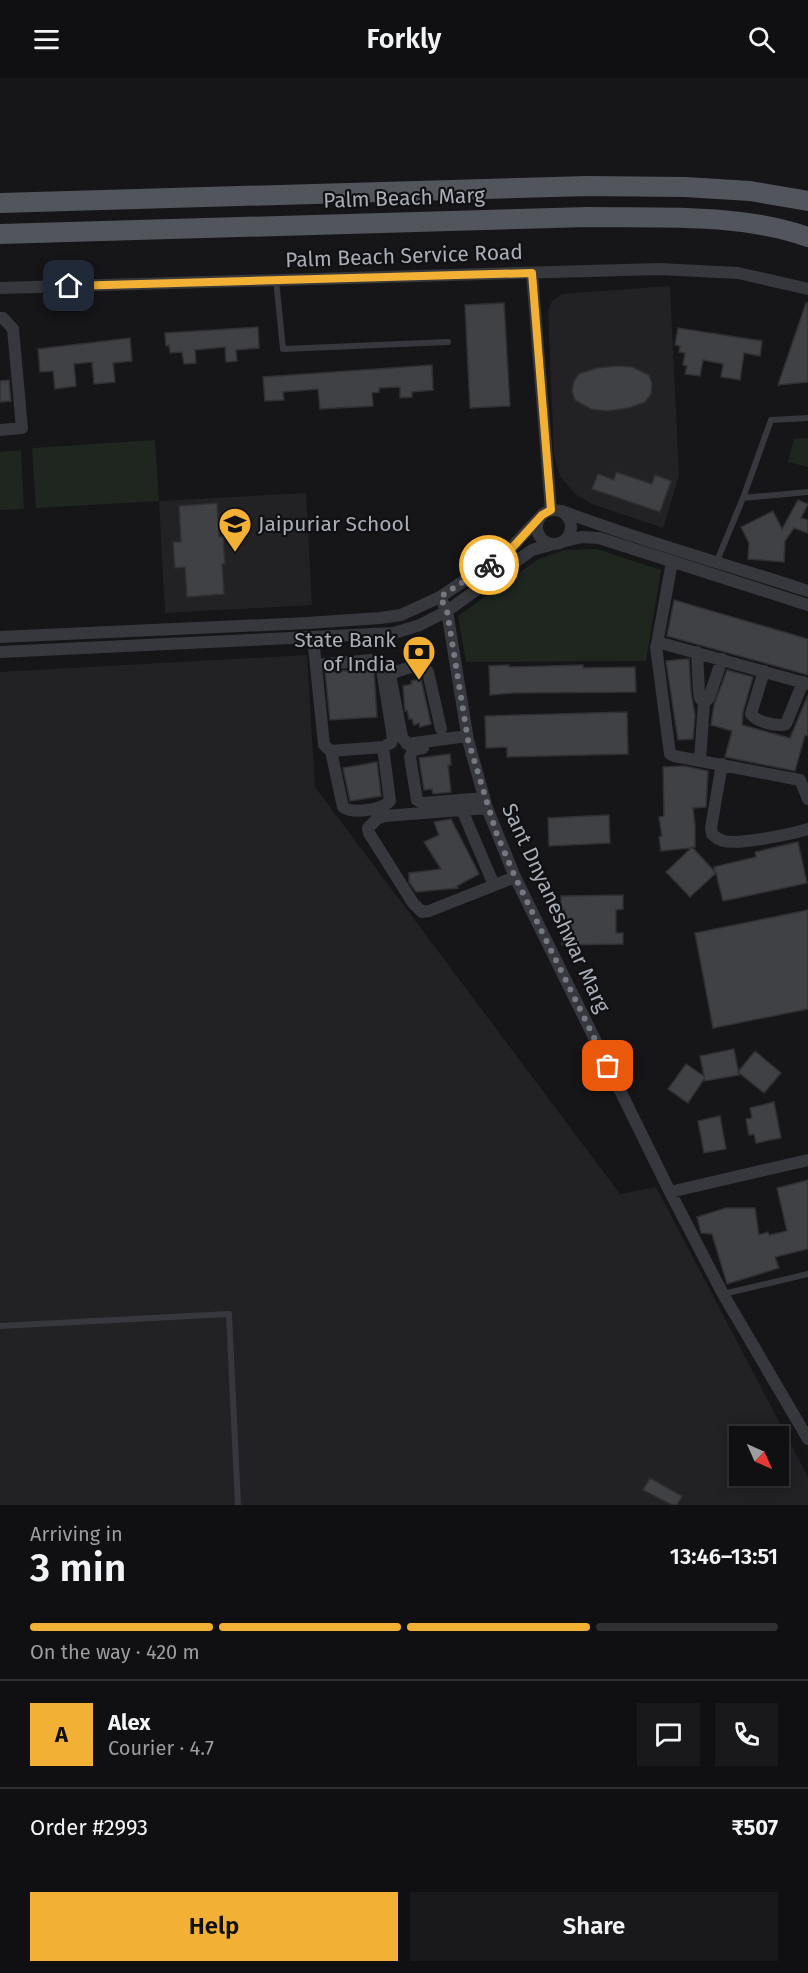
<!DOCTYPE html>
<meta charset="utf-8">
<style>
:root{--surface:#101012;--page:#19191b;--text:#f1f3f6;--muted:#9c9d9f;--line:#303032;--accent:#f2b134}
body{margin:0;font-family:"Fira Sans",sans-serif;background:var(--page);color:var(--text);height:100vh;display:flex;flex-direction:column;font-size:22px;white-space:nowrap}
*{box-sizing:border-box;margin:0}
p{font-size:20px;color:var(--muted)}
.icon{flex:none;width:33px;height:33px;fill:none;stroke:currentColor;stroke-width:2;stroke-linecap:round;stroke-linejoin:round}
.map{position:relative;height:1427px;overflow:hidden}
.side{display:flex;flex-direction:column;background:var(--surface);flex:1}
.side>*{flex:none}
.needle{width:39px;rotate:135deg}
.buttons{position:absolute;left:729px;top:1348px;display:grid;gap:12px}
.buttons a{display:grid;place-items:center;width:60px;height:60px;border-radius:0px;background:var(--surface);box-shadow:0 3px 15px #0003,0 0 0 2px var(--line);font-size:30px}
.pin{position:absolute;display:grid;place-items:center;width:51px;height:51px;color:#fff;margin:-26px;border-radius:12px;box-shadow:0 3px 9px #0006}
.courier{position:absolute;display:grid;place-items:center;width:60px;height:60px;margin:-30px;border:4px solid #f2b134;border-radius:50%;background:#fff;color:#222;box-shadow:0 2px 8px #0007}
.summary em{font-style:normal;font-weight:600}
.summary div{display:flex;flex-direction:column-reverse}
.summary{display:flex;align-items:center;justify-content:space-between;height:102px;padding:0 30px}
h1{font-size:39px;font-weight:600;line-height:45px}
.bar{display:grid;grid-template-columns:repeat(4,1fr);gap:9px 6px;align-content:center;height:72px;padding:0 30px}
.bar i{height:8px;border-radius:4px;background:var(--line)}
.bar .selected{background:var(--accent)}
.bar p{grid-column:span 4}
.line{display:flex;align-items:center;gap:15px;padding:0 30px;border-top:2px solid var(--line)}
.line div{flex:1}
.round{display:grid;place-items:center;flex:none;width:63px;height:63px;border-radius:0px;background:var(--page)}
.primary-button{display:flex;gap:12px;margin-top:auto;padding:12px 30px}
.primary-button a{flex:1;height:69px;border-radius:0px;background:var(--accent);color:#111;font-size:24px;font-weight:600;line-height:69px;text-align:center}
.primary-button a+a{background:var(--page);color:var(--text)}
header{display:flex;justify-content:space-between;align-items:center;height:78px;padding:0 30px;background:var(--surface);font-size:27px;font-weight:600}
.map>svg:first-child{display:block}
.built{fill:#222225;fill-rule:evenodd}
.green{fill:#1e261f}
.building{fill:#404145;stroke:#303034;stroke-width:1.5}
.lines{fill:none;stroke-linecap:round;stroke-linejoin:round}
.lane{stroke:#37383d;stroke-width:6}
.street{stroke:#37383d;stroke-width:12}
.primary{stroke:#53555c;stroke-width:20}
.done{stroke:#757880;stroke-width:6;stroke-dasharray:0 10.8}
.route{stroke:#f2b134;stroke-width:8}
.labels{text-anchor:middle;stroke-width:4.5;stroke-linejoin:round;paint-order:stroke}
.street-label{font-size:21px;fill:#a8adb8;stroke:#111113}
.poi-label{font-size:21px;fill:#a8adb8;stroke:#111113;text-anchor:start}
</style>
<header><svg class="icon" aria-label="menu" viewBox="0 0 24 24"><path d="M4 6h16M4 12h16M4 18h16"/></svg>Forkly<svg class="icon" aria-label="search" viewBox="0 0 24 24"><circle cx="10" cy="10" r="6"/><path d="M15 15l6 6"/></svg></header>
<div class="map">
<svg width="808" height="1427" viewBox="0 0 808 1427">
<rect width="100%" height="100%" fill="#161618"/>
<path class="built" d="M670,208l9,190 -16,52 -71,-24 -17,-10 -15,-18 -6,-21 -6,-143 4,-11 10,-7z
M306,415l6,112 -147,8 -6,-112z
M307,577l8,132 305,407 36,-7 152,290v28h-808v-833zM740,1359h38v39h-38z"/>
<path class="green" d="M808,360v29l-20,-5 6,-23z
M155,362l4,61 -123,7 -4,-60z
M21,372l3,59 -24,1v-58z
M597,471l64,21 -15,91 -180,1 -8,-46 79,-56 27,-10z"/>
<path class="building" d="M504,225l6,103 -40,2 -5,-103z
M806,225h2v79l-30,3z
M258,249l1,21 -23,2 1,11 -11,1 -1,-15 -30,3 1,13 -12,1 -2,-12 -12,1 -1,-8 -3,1 -1,-13z
M678,250l84,13 -2,15 -16,-3 -4,27 -19,-3 2,-13 -20,-4 -3,16 -15,-2 2,-8 -4,-1 2,-12 -6,-1 1,-6 -5,-1z
M130,260l2,23 -19,2 2,19 -21,2 -2,-22 -18,2 2,22 -21,3 -2,-18 -13,1 -2,-23z
M432,287l1,25 -21,2v5l-12,1v-11l-21,1v4l-7,1 1,13 -53,3 -2,-20 -35,3 1,8 -19,1 -2,-24z
M618,288l14,1 17,8 3,9 -1,10 -6,8 -17,6 -21,3 -16,-2 -16,-9 -3,-9 2,-10 5,-7 18,-6z
M9,302l2,21 -11,1v-21z
M616,394l36,12 3,-9 16,6 -11,31 -68,-23 6,-15 16,6z
M798,422l10,4 -7,14 7,2v13l-14,-5 -9,13 -1,21 -36,-3 1,-16 -8,-16 32,-16 9,18z
M217,425l2,34h4l2,27h-3l2,30 -37,3 -2,-30 -10,1 -2,-26h8l-2,-36z
M674,522l134,39v36l-141,-39z
M686,581h3l2,34 4,22 -2,24 -15,1 -12,-79z
M509,587v2l74,-2v3l52,-1 1,25 -122,1 -24,2 -1,-29z
M371,591l3,3 3,45 -47,3 -5,-48z
M727,592l26,7 -10,35 -1,13 48,13 18,-43v41l-3,-1 -10,36 -70,-14 7,-26 -21,-6 3,-20z
M421,601l10,45 -11,3 -1,-4 -5,2 -2,-6h-3l-2,-9 -2,1 -2,-25 9,-2 -1,-3z
M627,634l1,42 -121,3v-10l-21,1 -1,-32z
M450,676l1,11h-3l3,27 -18,2 -1,-5 -8,1 -5,-32z
M377,684l4,34 -31,5 -7,-33z
M684,688l24,5 -2,36 -13,1 2,16v23h-3l23,25 -1,-5 42,-10 -1,-5 43,-10 9,41 -84,18 -7,-28 -26,24 -24,-25 25,-24 -30,3 -2,-14 3,-1 -3,-19 5,-1 -1,-49z
M609,737l1,28 -61,3 -1,-28z
M451,741l28,55 -22,12 1,2 -42,4 -7,-10v-9l32,-4 -17,-27 15,-7 -5,-13z
M623,817v14l-7,1v23h7v11l-61,1 -1,-14h4v-21h-4v-14z
M808,832v99l-95,19 -18,-95z
M734,971l5,26 -34,6 -1,-2 -16,24 -20,-14 18,-25 18,12 -4,-20z
M755,973l26,22 -17,20 -26,-21z
M774,1024l7,36 -25,5 -2,-9 -5,1 -3,-16 6,-1 -2,-10z
M720,1038l6,33 -22,4 -6,-32z
M808,1102v69l-33,8 4,11 -52,16 -15,-50 -11,-1 -4,-16 29,-9h29l4,27 9,-3 1,3 18,-4 -10,-43z
M650,1400l32,18 -5,9h-5l-29,-15z"/>
<g class="lines">
<path class="lane" d="M276,202l7,69 165,-7
M743,420l65,-6
M717,483l26,-63 28,-78 37,-2
M723,1216l85,-20
M0,1248l229,-12 9,191"/>
<path class="street" d="M532,195l19,237
M0,210l659,-19 79,4 70,16
M0,240h3l10,11 9,99 -22,2
M537 449a17 17 0 1 1 34 0a17 17 0 1 1-34 0Z
M562,433c81,31 164,53 246,80
M565,463l17,-4 17,1 209,67
M440,519l7,14 21,129 19,68 28,69 155,315 53,102 85,145
M0,559l307,-14 73,-5 21,-3 39,-18 55,-37 17,-13 30,-32
M313,559l11,108 7,6 52,-4 8,-4 2,-5 -11,-69 -7,-9h-4l-55,5
M657,566l15,-82
M0,574l394,-19 26,-8 27,-14 85,-61 22,-6
M697,574l2,40 1,6 4,5 5,-5 13,-39
M764,593l-13,43c6,8 26,13 35,10l17,-42
M441,651l-13,-57 -7,-8 -4,1 -25,8 -2,2 12,62 5,7 60,-8
M423,670l-10,2 -3,7 7,43 6,3 61,-5
M331,673l12,56c10,7 39,3 47,-6l-7,-54
M700,682l4,-57
M722,686l-11,64 1,6c3,3 7,6 12,7 16,4 67,-7 84,-12
M800,702l-126,-24 -4,-2 -14,-107 5,-4 147,41
M800,702l8,19
M487,730l-102,8 -8,3 -9,9 1,5 44,70 9,9 7,-1 86,-34
M462,732l32,75
M670,1114l138,-32"/>
<path class="primary" d="M0,125l588,-17 97,1 65,4 58,10
M0,156l588,-17c73,1 151,-4 220,20"/>
</g>
<g class="lines">
<path class="done" d="M489,487l-49,32 7,14 21,129 28,92 19,45 93,189"/>
<path class="route" d="M69,208l463,-13 19,237 -9,5 -30,33 -23,17"/>
</g>
<defs>
<g id="school-pin" transform="scale(1.725)"><path d="M0 17L-7.5 6A9.5 9.5 0 1 1 7.5 6Z" fill="#f2b134" stroke="#111113"/><path d="M0-5L7-2L0 1L-7-2ZM-4 1L0 2.5L4 1V4Q0 6-4 4Z" fill="#111"/></g>
<g id="bank-pin" transform="scale(1.725)"><path d="M0 17L-7.5 6A9.5 9.5 0 1 1 7.5 6Z" fill="#f2b134" stroke="#111113"/><path d="M-6-4H6V4H-6ZM0-2.3a2.3 2.3 0 1 0 0 4.6a2.3 2.3 0 1 0 0-4.6Z" fill="#111"/></g>
</defs>
<g fill-rule="evenodd">
<use href="#school-pin" x="235" y="446"/>
<use href="#bank-pin" x="419" y="574"/>
</g>
<g class="labels">
<g class="street-label">
<text transform="translate(404 120) rotate(-2)" y="7">Palm Beach Marg</text>
<text transform="translate(404 178) rotate(-2)" y="7">Palm Beach Service Road</text>
<text transform="translate(556 830) rotate(65)" y="7">Sant Dnyaneshwar Marg</text>
</g>
<g class="poi-label">
<text x="258" y="453">Jaipuriar School</text>
<text x="396" y="569" text-anchor="end">State Bank<tspan x="396" dy="24">of India</tspan></text>
</g>
</g>
</svg>
<div class="buttons">
<a><svg class="needle" viewBox="-14 -14 28 28"><path d="M0-13l5 13h-10z" fill="#e53935"/><path d="M0 13l5-13h-10z" fill="#9c9d9f"/></svg></a>
</div>
<div class="pin" style="left:608px;top:988px;background:#ea580c"><svg class="icon" aria-label="bag" viewBox="0 0 24 24"><path d="M5 8h14l-1 12H6zM9 8a3 3 0 0 1 6 0"/></svg></div>
<div class="pin" style="left:69px;top:208px;background:#1f2937"><svg class="icon" aria-label="home" viewBox="0 0 24 24"><path d="M3 11l9-7 9 7M6 9v11h12V9"/></svg></div>
<div class="courier" style="left:489px;top:487px"><svg class="icon" aria-label="bike" viewBox="0 0 24 24"><circle cx="6" cy="16" r="4"/><circle cx="18" cy="16" r="4"/><path d="M6 16l4-8h5l3 8M10 8l3 8H6M13 5h3"/></svg></div>
</div>
<section class="side">
<div class="summary"><div><h1>3 min</h1><p>Arriving in</p></div><em>13:46–13:51</em></div>
<div class="bar"><i class="selected"></i><i class="selected"></i><i class="selected"></i><i></i><p>On the way · 420 m</p></div>
<div class="line" style="height:108px"><b class="round" style="background:var(--accent);color:#111">A</b><div><b>Alex</b><p>Courier · 4.7</p></div><a class="round"><svg class="icon" aria-label="chat" viewBox="0 0 24 24"><path d="M4 5h16v11H9l-5 4z"/></svg></a><a class="round"><svg class="icon" aria-label="phone" viewBox="0 0 24 24"><path d="M5 4h4l2 5-3 2q2 4 5 5l2-3 5 2v4C11 20 4 13 5 4z"/></svg></a></div>
<div class="line" style="height:78px"><div>Order #2993</div><b>₹507</b></div>
<div class="primary-button"><a>Help</a><a>Share</a></div>
</section>
